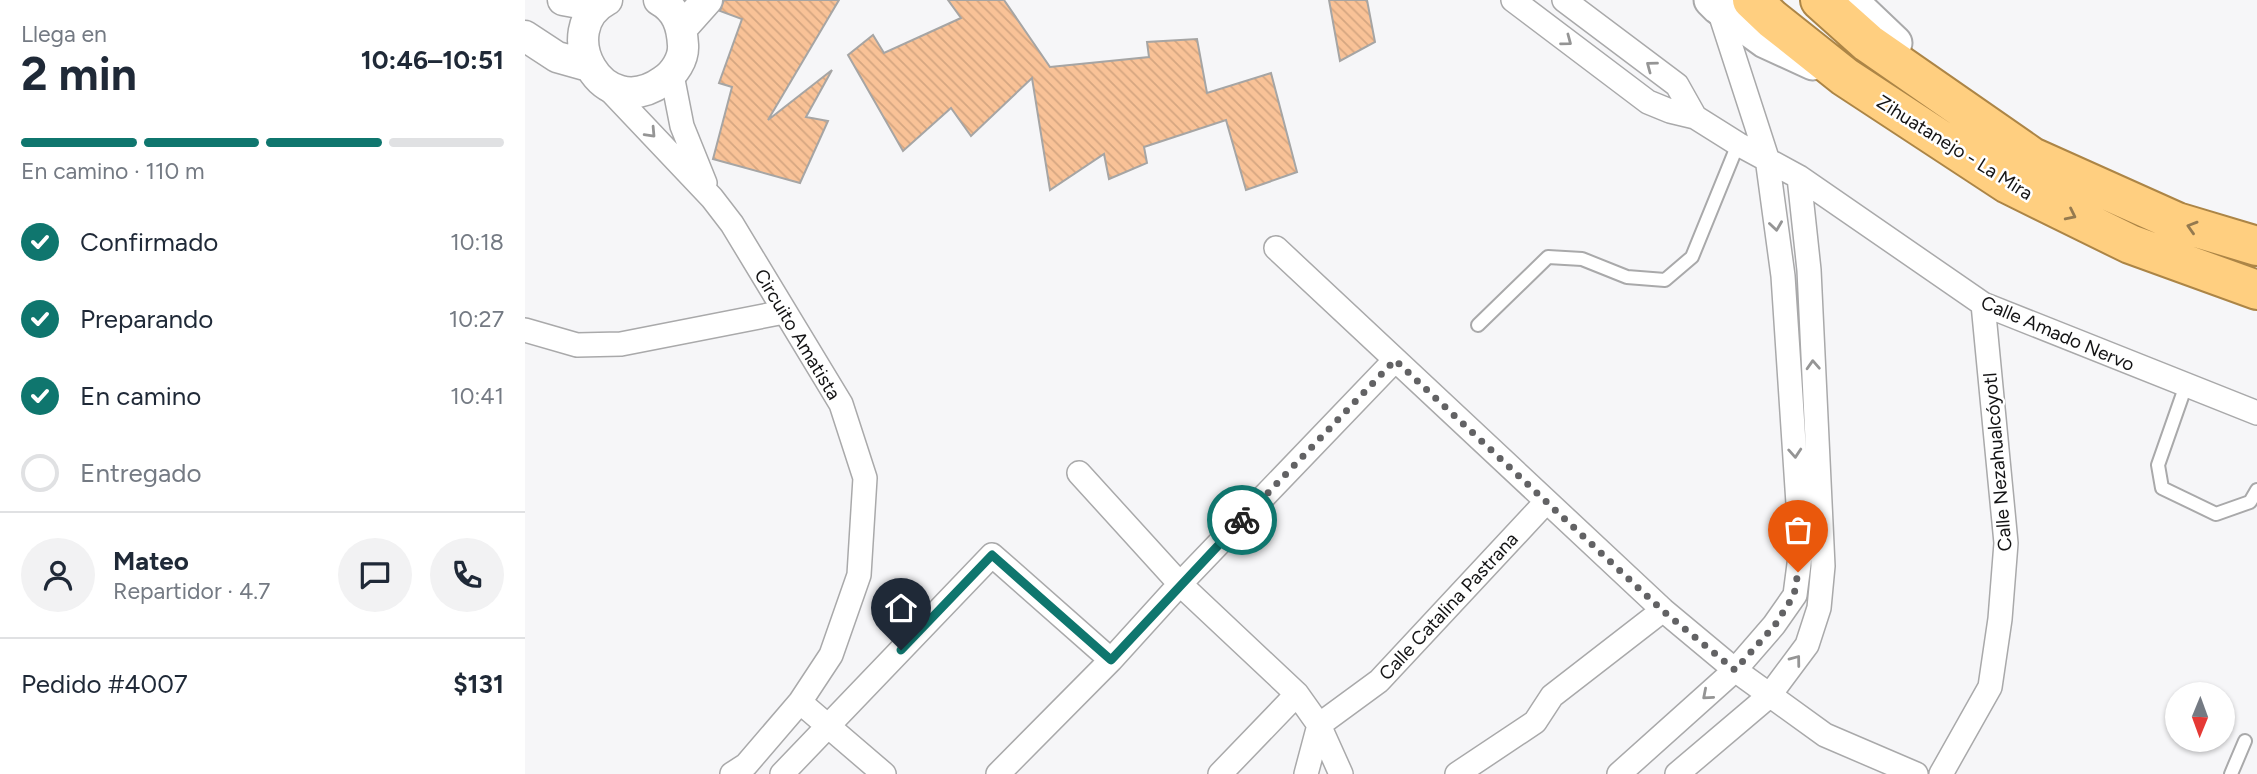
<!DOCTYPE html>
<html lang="es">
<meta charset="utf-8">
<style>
:root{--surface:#fff;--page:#f2f2f3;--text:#1f2937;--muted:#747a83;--line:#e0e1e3;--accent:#0f766e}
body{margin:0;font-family:Figtree,sans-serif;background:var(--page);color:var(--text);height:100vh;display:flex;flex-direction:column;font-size:26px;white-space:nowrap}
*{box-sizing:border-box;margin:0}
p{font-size:23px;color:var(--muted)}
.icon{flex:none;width:38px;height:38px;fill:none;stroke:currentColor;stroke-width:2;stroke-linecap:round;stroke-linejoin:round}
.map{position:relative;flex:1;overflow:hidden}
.details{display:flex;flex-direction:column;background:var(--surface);width:525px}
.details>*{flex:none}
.needle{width:46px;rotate:181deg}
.controls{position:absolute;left:1640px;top:682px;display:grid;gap:14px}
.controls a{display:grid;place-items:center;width:70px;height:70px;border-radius:50%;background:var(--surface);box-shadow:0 2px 5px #0004;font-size:35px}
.pin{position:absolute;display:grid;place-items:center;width:60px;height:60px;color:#fff;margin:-72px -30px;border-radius:50% 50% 50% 0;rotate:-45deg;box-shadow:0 0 7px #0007}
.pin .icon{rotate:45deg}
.courier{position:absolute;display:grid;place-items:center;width:70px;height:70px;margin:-35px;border:5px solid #0f766e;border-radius:50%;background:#fff;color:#222;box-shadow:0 2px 9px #0007}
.overview em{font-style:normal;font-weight:700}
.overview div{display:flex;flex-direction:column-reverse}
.overview{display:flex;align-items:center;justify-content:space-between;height:119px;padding:0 21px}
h1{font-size:46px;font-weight:700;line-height:52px}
.bar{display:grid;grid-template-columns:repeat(4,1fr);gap:10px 7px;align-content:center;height:84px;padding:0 21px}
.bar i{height:9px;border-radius:5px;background:var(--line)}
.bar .active{background:var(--accent)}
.bar p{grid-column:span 4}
.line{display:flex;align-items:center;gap:18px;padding:0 21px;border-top:2px solid var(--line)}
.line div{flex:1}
.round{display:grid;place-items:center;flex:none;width:74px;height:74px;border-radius:37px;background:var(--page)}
ol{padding:0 21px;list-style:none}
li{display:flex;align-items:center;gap:21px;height:77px}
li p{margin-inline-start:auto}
li .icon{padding:7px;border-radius:50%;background:var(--accent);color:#fff;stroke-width:4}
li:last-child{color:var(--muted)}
li i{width:38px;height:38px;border:4px solid var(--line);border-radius:50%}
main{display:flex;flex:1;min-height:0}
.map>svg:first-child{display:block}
.building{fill:url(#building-back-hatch);stroke:#a6a5a4;stroke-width:2}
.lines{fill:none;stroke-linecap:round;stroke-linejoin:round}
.service-casing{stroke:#a9a9aa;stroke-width:16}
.minor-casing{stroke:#a9a9aa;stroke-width:26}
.tertiary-casing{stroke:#a9a9aa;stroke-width:33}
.secondary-casing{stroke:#a9a9aa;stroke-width:37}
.trunk-casing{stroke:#ac8546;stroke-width:42}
.service{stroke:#fff;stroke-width:12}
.minor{stroke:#fff;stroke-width:23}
.tertiary{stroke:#fff;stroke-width:30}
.secondary{stroke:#fff;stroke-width:33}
.trunk{stroke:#ffcf80;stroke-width:38}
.oneway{stroke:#959595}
.oneway2{stroke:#957a4f}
.done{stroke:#626264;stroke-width:7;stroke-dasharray:0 12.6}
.route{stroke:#0f766e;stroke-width:9}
.labels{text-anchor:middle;stroke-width:5;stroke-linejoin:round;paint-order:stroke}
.street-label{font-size:19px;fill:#131314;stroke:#fff}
</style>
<main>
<section class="details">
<div class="overview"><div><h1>2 min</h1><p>Llega en</p></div><em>10:46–10:51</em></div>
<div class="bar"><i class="active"></i><i class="active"></i><i class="active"></i><i></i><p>En camino · 110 m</p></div>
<ol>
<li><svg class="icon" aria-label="check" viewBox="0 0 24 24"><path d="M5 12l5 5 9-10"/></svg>Confirmado<p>10:18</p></li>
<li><svg class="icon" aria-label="check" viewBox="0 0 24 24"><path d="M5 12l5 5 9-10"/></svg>Preparando<p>10:27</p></li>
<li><svg class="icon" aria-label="check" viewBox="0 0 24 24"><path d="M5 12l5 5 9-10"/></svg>En camino<p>10:41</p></li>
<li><i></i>Entregado</li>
</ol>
<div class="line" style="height:126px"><a class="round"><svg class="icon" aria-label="person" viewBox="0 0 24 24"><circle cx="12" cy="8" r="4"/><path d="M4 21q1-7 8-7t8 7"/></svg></a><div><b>Mateo</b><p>Repartidor · 4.7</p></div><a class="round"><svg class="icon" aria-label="chat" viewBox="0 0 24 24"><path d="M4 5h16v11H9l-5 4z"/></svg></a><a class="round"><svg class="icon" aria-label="phone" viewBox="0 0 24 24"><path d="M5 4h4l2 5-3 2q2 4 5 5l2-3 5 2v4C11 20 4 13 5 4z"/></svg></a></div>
<div class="line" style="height:91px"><div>Pedido #4007</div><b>$131</b></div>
</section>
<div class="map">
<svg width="1732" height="774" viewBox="0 0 1732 774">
<defs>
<pattern id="building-back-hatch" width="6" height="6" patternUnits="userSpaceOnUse" patternTransform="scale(1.75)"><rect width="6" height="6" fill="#f9c297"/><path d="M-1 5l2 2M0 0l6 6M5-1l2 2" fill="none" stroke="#d5a681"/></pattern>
</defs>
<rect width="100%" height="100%" fill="#f6f6f8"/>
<path class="building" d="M199,0h115l-71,120 64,-50 -26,47 22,4 -28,62 -87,-24 19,-72 -13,-4 23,-64 -22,-8z
M423,0h56l46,67 99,-10 -2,-15 50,-3 10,54 64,-20 26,99 -51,18 -20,-70 -82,27 3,16 -38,16 -5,-25 -54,36 -18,-112 -61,58 -20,-28 -48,43 -55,-96 25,-20 11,18 77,-35z
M804,0h38l8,42 -35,19z"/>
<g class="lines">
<g class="service-casing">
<path id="service" d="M953,325l70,-68 34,2 45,18 38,3 27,-23 46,-113
M1661,385l-28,80 4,23 54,26 34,-12 7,-12
M1706,774l14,-33"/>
</g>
<g class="minor-casing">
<path id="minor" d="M988,0l135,102 22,9 25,6 43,27 61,33 184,127 274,109
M1039,0l113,85 18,32
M147,75l10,51 23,57
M79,84l108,114 20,26 109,180 24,74 -6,97 -28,80 -31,47 -54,63 -14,9
M751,248l387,362 72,60 90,65 91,39
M0,330l52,15 44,-1 163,-32
M554,473l101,111 117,110 22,31 22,49
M275,702l84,72
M257,774l210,-219 119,105
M473,774l113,-114 69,-76 215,-224
M695,774l77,-80
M781,774l13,-49 60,-44 167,-179
M932,774l78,-52 17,-26 111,-86
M1094,774l116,-104 39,-45 21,-30 6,-46 -18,-273 -16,-118 -49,-151
M1152,774l92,-78 38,-51 12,-37 4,-42 -14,-296 -10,-93
M1416,774l49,-87 10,-68 6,-76 -23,-239"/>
</g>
<g class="tertiary-casing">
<path id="tertiary" d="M38,0l33,6
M82,0c-55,29 -6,125 56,81 11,-7 21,-22 20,-36 -1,-19 -6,-35 -24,-45
M157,28l25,-28
M0,36l32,21 32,9"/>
</g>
<g class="secondary-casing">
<path id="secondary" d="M1186,0l7,7 47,34 48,22
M1325,0l45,43"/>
</g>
<g class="trunk-casing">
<path id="trunk" d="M1227,0l20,19 73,58 163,107 122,60 127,46
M1295,0l48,43 164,114 145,65 80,24"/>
</g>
<use href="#service" class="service"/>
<use href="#minor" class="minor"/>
<use href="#tertiary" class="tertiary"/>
<use href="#secondary" class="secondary"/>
<use href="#trunk" class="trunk"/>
</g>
<defs><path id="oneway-chevron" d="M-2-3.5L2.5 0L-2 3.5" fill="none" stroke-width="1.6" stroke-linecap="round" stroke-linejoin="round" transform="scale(1.75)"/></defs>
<g class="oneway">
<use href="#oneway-chevron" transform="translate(1042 41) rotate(37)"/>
<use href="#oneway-chevron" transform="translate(1126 66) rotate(-143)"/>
<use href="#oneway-chevron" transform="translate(126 133) rotate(47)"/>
<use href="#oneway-chevron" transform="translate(1251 226) rotate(82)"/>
<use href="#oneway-chevron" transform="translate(1288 365) rotate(-93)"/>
<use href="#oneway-chevron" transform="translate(1270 453) rotate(86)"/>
<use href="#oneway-chevron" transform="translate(1271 660) rotate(-53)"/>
<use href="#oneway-chevron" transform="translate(1182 695) rotate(139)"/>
</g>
<g class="oneway2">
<use href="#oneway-chevron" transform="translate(1546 215) rotate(26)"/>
<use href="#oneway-chevron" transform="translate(1667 227) rotate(-163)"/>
</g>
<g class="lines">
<path class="done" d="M717,520l153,-160 268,251 72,59 40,-45 19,-30 4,-23"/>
<path class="route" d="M376,650l91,-95 119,105 131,-140"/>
</g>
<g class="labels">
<g class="street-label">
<text transform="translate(1430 147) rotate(32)" y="7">Zihuatanejo - La Mira</text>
<text transform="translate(1533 333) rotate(23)" y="7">Calle Amado Nervo</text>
<text transform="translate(273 334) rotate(59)" y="7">Circuito Amatista</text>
<text transform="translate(1472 462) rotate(-95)" y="7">Calle Nezahualcóyotl</text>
<text transform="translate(923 606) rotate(-47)" y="7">Calle Catalina Pastrana</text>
</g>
</g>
</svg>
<div class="controls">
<a><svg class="needle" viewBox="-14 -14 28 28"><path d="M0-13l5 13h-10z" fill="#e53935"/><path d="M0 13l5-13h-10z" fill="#747a83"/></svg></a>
</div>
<div class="pin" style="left:1273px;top:572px;background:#ea580c"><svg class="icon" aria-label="bag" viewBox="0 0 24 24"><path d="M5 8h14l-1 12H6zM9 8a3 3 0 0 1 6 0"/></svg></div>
<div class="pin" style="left:376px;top:650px;background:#1f2937"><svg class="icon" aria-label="home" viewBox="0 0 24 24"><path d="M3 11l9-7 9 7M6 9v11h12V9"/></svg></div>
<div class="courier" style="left:717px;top:520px"><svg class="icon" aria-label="bike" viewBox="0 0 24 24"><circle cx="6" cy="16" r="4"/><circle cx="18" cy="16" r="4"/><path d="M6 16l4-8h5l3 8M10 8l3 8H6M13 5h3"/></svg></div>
</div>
</main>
